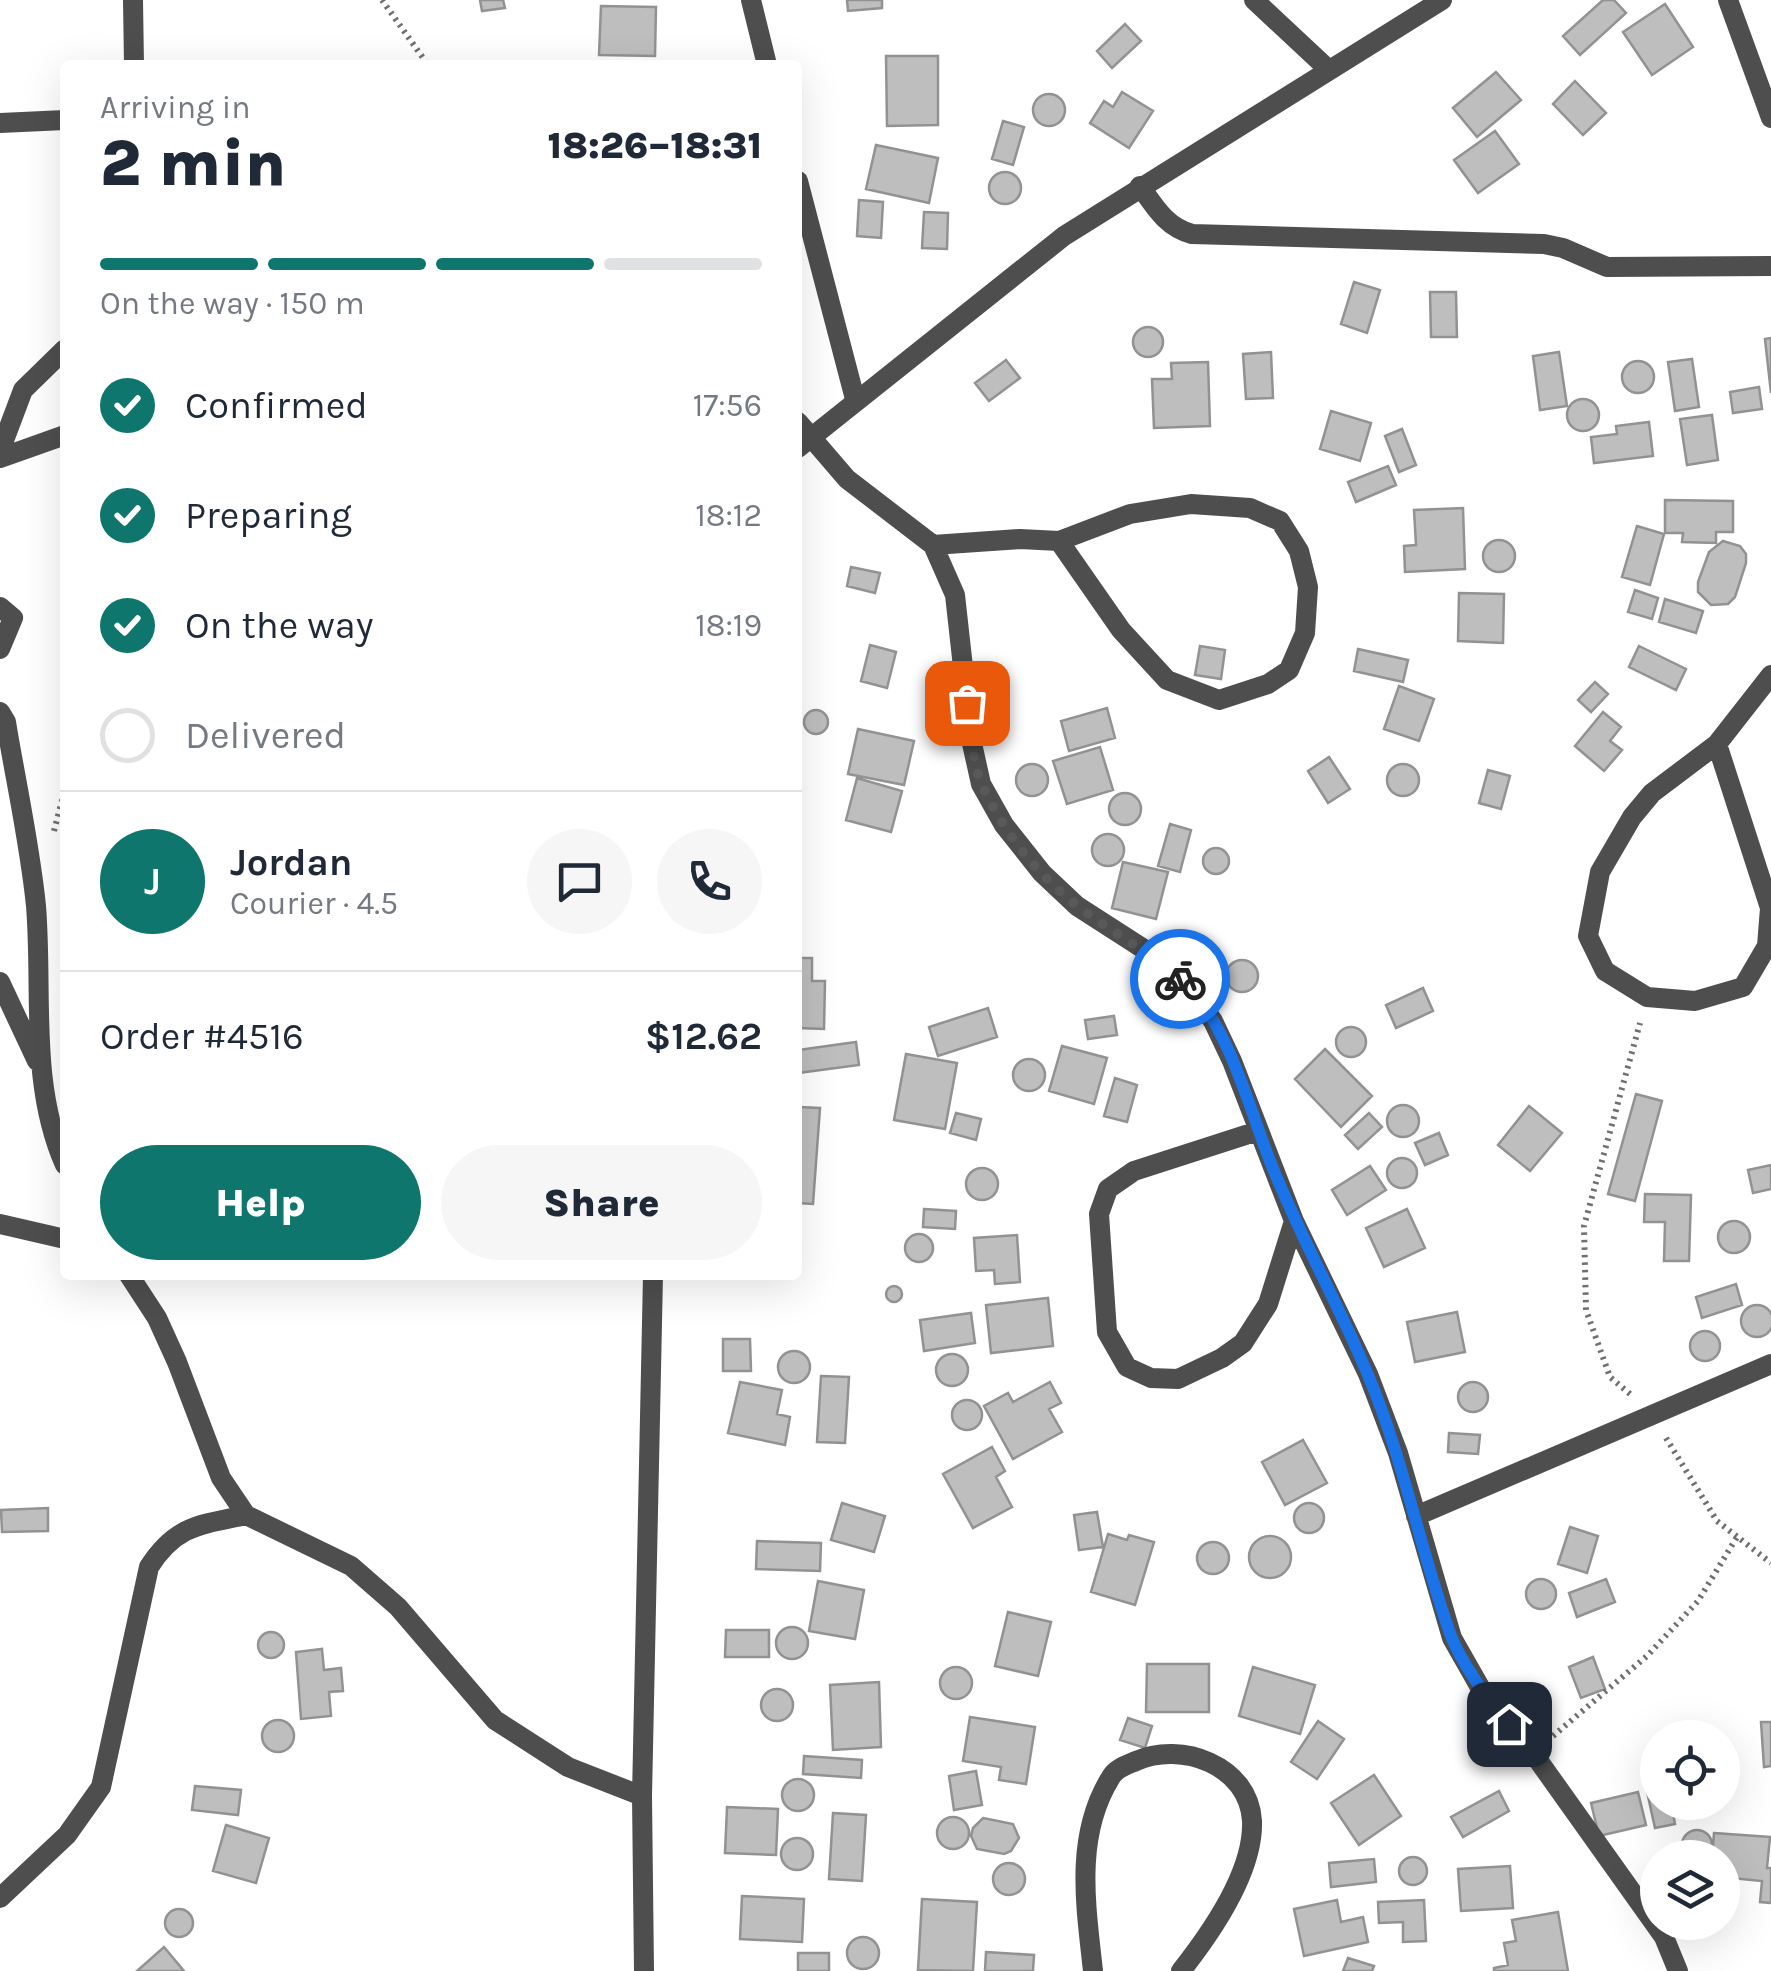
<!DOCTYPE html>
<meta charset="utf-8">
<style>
:root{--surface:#fff;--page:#f6f6f7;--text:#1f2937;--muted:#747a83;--line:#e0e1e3;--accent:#0f766e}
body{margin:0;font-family:Karla,sans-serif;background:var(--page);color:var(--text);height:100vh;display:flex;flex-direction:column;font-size:38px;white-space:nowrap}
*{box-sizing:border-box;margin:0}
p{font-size:32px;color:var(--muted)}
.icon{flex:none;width:55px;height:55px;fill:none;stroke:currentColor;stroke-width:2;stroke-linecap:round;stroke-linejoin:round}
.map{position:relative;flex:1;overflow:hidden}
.drawer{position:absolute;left:60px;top:60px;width:742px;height:1220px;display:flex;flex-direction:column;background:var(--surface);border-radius:10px;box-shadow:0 10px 40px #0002}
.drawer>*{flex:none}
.tools{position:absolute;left:1640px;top:1720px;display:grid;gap:20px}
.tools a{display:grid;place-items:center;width:100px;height:100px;border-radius:50%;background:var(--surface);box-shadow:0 10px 40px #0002;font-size:50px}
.pin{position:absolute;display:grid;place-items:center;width:85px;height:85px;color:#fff;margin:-42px;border-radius:20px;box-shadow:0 5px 15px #0006}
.courier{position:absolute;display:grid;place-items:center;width:100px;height:100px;margin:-50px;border:8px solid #1a73e8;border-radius:50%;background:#fff;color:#222;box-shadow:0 2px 12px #0007}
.summary em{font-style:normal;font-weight:800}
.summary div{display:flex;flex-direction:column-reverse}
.summary{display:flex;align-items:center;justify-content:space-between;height:170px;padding:0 40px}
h1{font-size:65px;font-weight:800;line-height:75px}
.bar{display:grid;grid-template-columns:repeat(4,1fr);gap:15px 10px;align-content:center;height:120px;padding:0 40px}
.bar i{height:12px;border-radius:8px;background:var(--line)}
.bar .on{background:var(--accent)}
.bar p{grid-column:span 4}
.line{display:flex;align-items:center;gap:25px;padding:0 40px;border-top:2px solid var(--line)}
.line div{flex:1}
.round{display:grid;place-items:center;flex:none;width:105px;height:105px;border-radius:52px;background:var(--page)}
ol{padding:0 40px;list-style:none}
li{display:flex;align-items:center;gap:30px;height:110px}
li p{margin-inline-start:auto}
li .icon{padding:10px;border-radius:50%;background:var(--accent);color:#fff;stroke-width:4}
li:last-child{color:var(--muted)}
li i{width:55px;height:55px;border:5px solid var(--line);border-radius:50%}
.primary-button{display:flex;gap:20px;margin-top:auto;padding:20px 40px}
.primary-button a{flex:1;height:115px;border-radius:60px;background:var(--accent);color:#fff;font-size:40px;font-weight:800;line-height:115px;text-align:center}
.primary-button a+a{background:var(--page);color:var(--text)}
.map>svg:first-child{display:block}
.building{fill:#bebebe;stroke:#929292;stroke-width:2.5}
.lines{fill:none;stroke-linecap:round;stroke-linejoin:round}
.path{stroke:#707070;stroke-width:6;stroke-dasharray:2.5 5;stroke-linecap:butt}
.minor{stroke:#4e4e4e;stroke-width:20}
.tertiary{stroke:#4e4e4e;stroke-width:20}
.done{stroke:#595959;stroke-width:10;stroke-dasharray:0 18}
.route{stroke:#1a73e8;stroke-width:12}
</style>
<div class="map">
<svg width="1771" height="1971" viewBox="0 0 1771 1971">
<rect width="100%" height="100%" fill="#fff"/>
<path class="building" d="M480,0h23l2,8 -23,3z
M847,0h35v8l-34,3z
M1603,0h11l12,13 -46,42 -17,-19z
M1665,4l28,43 -41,28 -29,-43z
M601,6l55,1 -1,49 -56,-1z
M1125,24l16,17 -29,27 -15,-17z
M886,56h52v69l-51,1z
M1496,72l25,28 -44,37 -24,-29z
M1575,81l31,32 -23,22 -30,-31z
M1122,92l31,19 -24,37 -39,-25 14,-22 9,6z
M1033 110a16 16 0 1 1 32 0a16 16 0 1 1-32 0Z
M1003,121l21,6 -11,38 -21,-6z
M1495,131l24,33 -41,29 -24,-33z
M876,145l62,13 -9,45 -63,-14z
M989 188a16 16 0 1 1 32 0a16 16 0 1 1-32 0Z
M859,200l24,2 -2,36 -24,-2z
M924,212l24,1 -1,36 -25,-1z
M1354,282l26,8 -13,43 -26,-9z
M1430,292h26l1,45h-26z
M1133 342a15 15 0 1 1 30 0a15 15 0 1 1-30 0Z
M1771,338v55l-6,-54z
M1271,352l2,46 -27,1 -3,-45z
M1559,352l8,54 -27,4 -7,-54z
M1692,359l7,48 -24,4 -7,-49z
M1006,360l14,18 -31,23 -14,-18z
M1622 377a16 16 0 1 1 32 0a16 16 0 1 1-32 0Z
M1208,362l2,64 -56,2 -2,-49h20l-1,-16z
M1759,387l3,22 -29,4 -3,-21z
M1567 415a16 16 0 1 1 32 0a16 16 0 1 1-32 0Z
M1331,411l40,12 -11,38 -40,-12z
M1712,415l6,45 -31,5 -7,-46z
M1649,422l4,34 -59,7 -3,-26 26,-3 -1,-8z
M1402,429l14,36 -17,7 -14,-36z
M1388,466l8,19 -40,17 -8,-20z
M1665,500l68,1v31h-17v11l-34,-1 1,-9h-18z
M1463,508l2,61 -60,3 -1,-26 12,-1 -2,-35z
M1637,526l27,8 -14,51 -28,-8z
M1483 556a16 16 0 1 1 32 0a16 16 0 1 1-32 0Z
M1723,541l17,5 6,8v9l-11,34 -7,7 -17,1 -13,-13v-10l11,-30z
M851,567l29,6 -5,20 -28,-7z
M1635,590l23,8 -6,21 -24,-7z
M1459,593l45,1 -1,49 -45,-2z
M1665,599l38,12 -7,22 -37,-11z
M870,645l26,7 -9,36 -26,-7z
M1200,646l25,4 -4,29 -26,-4z
M1639,646l47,23 -10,21 -47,-23z
M1358,649l50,11 -5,22 -49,-11z
M1595,682l13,12 -17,18 -13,-12z
M1399,686l35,13 -15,42 -35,-12z
M1107,708l8,30 -46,13 -8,-30z
M804 722a12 12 0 1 1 24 0a12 12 0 1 1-24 0Z
M1603,712l18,15 -11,14 12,9 -18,21 -29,-25z
M858,729l56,12 -10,44 -56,-11z
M1100,747l13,43 -46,14 -14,-43z
M1329,757l21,32 -22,14 -20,-32z
M1016 780a16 16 0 1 1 32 0a16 16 0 1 1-32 0Z
M1387 780a16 16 0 1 1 32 0a16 16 0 1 1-32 0Z
M1488,770l22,6 -9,33 -22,-6z
M857,778l45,13 -11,41 -45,-12z
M1109 809a16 16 0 1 1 32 0a16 16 0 1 1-32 0Z
M1170,824l21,6 -11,42 -22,-6z
M1092 850a16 16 0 1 1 32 0a16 16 0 1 1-32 0Z
M1203 861a13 13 0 1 1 26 0a13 13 0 1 1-26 0Z
M1123,862l45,10 -12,47 -44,-11z
M798,958h14v23h13l-1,48 -26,-1z
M1226 976a16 16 0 1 1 32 0a16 16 0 1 1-32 0Z
M1423,988l10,23 -37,17 -10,-23z
M988,1008l9,29 -59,19 -9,-29z
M1114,1016l3,19 -29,4 -3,-19z
M1336 1042a15 15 0 1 1 30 0a15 15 0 1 1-30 0Z
M856,1042l3,23 -61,8v-23z
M1062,1046l45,12 -13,46 -45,-13z
M1325,1049l47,47 -31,31 -46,-48z
M906,1054l51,9 -12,66 -51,-9z
M1013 1075a16 16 0 1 1 32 0a16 16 0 1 1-32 0Z
M1115,1078l22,7 -10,37 -23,-6z
M798,1094h2l-1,13 21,1 -7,96 -15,-1z
M1636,1094l26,7 -27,100 -27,-7z
M1387 1121a16 16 0 1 1 32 0a16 16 0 1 1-32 0Z
M1529,1106l33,27 -32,38 -32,-26z
M956,1113l25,6 -5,21 -26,-7z
M1369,1113l13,14 -24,22 -13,-14z
M1439,1133l9,22 -23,10 -10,-22z
M1387 1173a15 15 0 1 1 30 0a15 15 0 1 1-30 0Z
M1771,1165v24l-18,4 -5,-23z
M1370,1166l16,24 -39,25 -15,-25z
M966 1184a16 16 0 1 1 32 0a16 16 0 1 1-32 0Z
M1645,1194l46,1 -2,66h-25l1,-39h-21z
M924,1209l32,2 -1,18 -32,-2z
M1407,1209l18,39 -41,19 -18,-39z
M1718 1237a16 16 0 1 1 32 0a16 16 0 1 1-32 0Z
M905 1248a14 14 0 1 1 28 0a14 14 0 1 1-28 0Z
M1017,1235l3,47 -25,2 -1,-14 -18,1 -2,-33z
M1736,1284l6,21 -40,13 -6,-21z
M886 1294a8 8 0 1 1 16 0a8 8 0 1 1-16 0Z
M1048,1298l5,48 -62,7 -5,-48z
M1741 1321a16 16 0 1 1 32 0a16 16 0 1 1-32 0Z
M1457,1312l8,40 -50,10 -8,-40z
M971,1313l4,30 -51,8 -4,-31z
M1690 1346a15 15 0 1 1 30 0a15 15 0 1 1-30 0Z
M723,1339h27l1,32h-28z
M778 1367a16 16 0 1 1 32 0a16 16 0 1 1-32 0Z
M936 1370a16 16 0 1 1 32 0a16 16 0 1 1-32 0Z
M821,1376l28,1 -4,66 -28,-1z
M740,1382l42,8 -5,24 13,3 -5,28 -57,-12z
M1050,1382l11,21 -12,6 13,23 -49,27 -29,-53 24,-13 5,9z
M1458 1397a15 15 0 1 1 30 0a15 15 0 1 1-30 0Z
M952 1415a15 15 0 1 1 30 0a15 15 0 1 1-30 0Z
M1449,1433l31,2 -2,19 -30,-2z
M1303,1440l24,43 -42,22 -23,-43z
M992,1447l13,24 -9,6 16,30 -39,21 -30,-54z
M842,1503l43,13 -11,36 -43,-12z
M1294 1518a15 15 0 1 1 30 0a15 15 0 1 1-30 0Z
M48,1508v23l-46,1 -1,-22z
M1097,1512l6,35 -24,3 -5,-35z
M1570,1527l28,9 -11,37 -29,-9z
M1108,1534l19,6 2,-5 25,7 -19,63 -44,-13z
M1249 1557a21 21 0 1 1 42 0a21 21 0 1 1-42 0Z
M757,1541l64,2 -1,28 -64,-2z
M1197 1558a16 16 0 1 1 32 0a16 16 0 1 1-32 0Z
M1606,1579l9,23 -38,15 -8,-24z
M1526 1594a15 15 0 1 1 30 0a15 15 0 1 1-30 0Z
M818,1581l46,9 -9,49 -46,-8z
M1008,1612l43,10 -13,54 -43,-10z
M776 1643a16 16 0 1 1 32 0a16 16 0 1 1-32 0Z
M726,1630h43v27h-44z
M258 1645a13 13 0 1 1 26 0a13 13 0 1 1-26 0Z
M322,1649l2,21 17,-2 2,23 -14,1 2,24 -30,3 -5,-67z
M1593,1657l12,32 -24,9 -12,-31z
M1147,1664h62v48h-63z
M940 1683a16 16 0 1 1 32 0a16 16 0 1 1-32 0Z
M1253,1667l62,18 -15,49 -61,-18z
M879,1682l2,65 -48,3 -3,-65z
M761 1705a16 16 0 1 1 32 0a16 16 0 1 1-32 0Z
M970,1717l65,10 -9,57 -27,-4 2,-13 -38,-6z
M1128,1718l24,8 -7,22 -25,-8z
M262 1736a16 16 0 1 1 32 0a16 16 0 1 1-32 0Z
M1318,1721l26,18 -27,40 -26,-17z
M1761,1722h10v44l-7,1z
M804,1756l58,4 -1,18 -58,-4z
M976,1771l6,34 -28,5 -5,-34z
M1374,1775l27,41 -42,29 -28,-42z
M782 1795a16 16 0 1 1 32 0a16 16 0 1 1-32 0Z
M1658,1785v17h13l4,22 -20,4 -9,-41z
M195,1786l46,4 -3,25 -46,-5z
M1499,1791l10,20 -46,26 -12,-20z
M1638,1792l8,33 -47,11 -8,-33z
M727,1807l51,2 -2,46 -51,-2z
M833,1813l33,2 -4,66 -33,-2z
M937 1833a16 16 0 1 1 32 0a16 16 0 1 1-32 0Z
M983,1818l30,6 6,14 -8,13 -7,3 -27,-5 -6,-13 2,-8z
M226,1825l43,13 -13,45 -43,-12z
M1682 1845a15 15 0 1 1 30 0a15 15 0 1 1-30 0Z
M1714,1833l56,4 -3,31h4v35l-11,-1 2,-21 -40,-4v-19h-10z
M781 1854a16 16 0 1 1 32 0a16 16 0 1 1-32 0Z
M1399 1871a14 14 0 1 1 28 0a14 14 0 1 1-28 0Z
M1374,1859l2,23 -45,5 -2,-24z
M993 1879a16 16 0 1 1 32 0a16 16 0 1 1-32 0Z
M1510,1866l3,42 -52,3 -3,-42z
M742,1896l62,3 -2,43 -62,-3z
M922,1899l55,3 -4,69 -55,-1z
M1337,1900l4,22 22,-5 5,25 -64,14 -10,-47z
M1424,1900l2,41 -23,1v-20l-24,1 -1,-21z
M165 1923a14 14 0 1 1 28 0a14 14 0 1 1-28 0Z
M1558,1912l10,59h-74v-3l14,-3 -4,-22 12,-2 -4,-21z
M847 1953a16 16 0 1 1 32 0a16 16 0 1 1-32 0Z
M164,1947l20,24h-47z
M986,1952l48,3 -1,16h-48z
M798,1953h31v18h-31z
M1348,1958l26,8 -2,5h-29z"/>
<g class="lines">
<path class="path" d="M382,0l46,65
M54,831l11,-42
M1630,1394l-20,-17 -24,-67 -2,-84 56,-203
M1666,1438l51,83 54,42
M1553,1736l94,-80 51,-55 39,-64"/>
<path class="minor" d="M133,0l1,65
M751,0l16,65
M1254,0l75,70
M1728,0l43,118
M0,123l65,-3
M798,181l57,218
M1140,186c15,21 26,41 52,48l352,10 19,4 44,19 164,-1
M798,422l49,57 86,66 22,50 16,144 10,45 23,41 38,48 35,33 73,47 36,31 27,37 19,40 62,160 74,153 30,79 54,185 33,58 48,57 131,184 14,34
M0,451l23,-61 42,-41
M0,458l65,-23
M933,545l87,-6 39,2 71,-27 61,-10 59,4 30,13 19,30 9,36 -3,46 -16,37 -21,14 -49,16 -52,-20 -46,-50 -62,-89
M0,607l13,11 -13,31
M0,712l6,10c10,61 24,123 30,184 7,86 -7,178 29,259
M1717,744l53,164 -3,38 -24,41 -48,14 -48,-4 -42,-26 -17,-35 12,-64 32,-55 20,-24 65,-49 54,-69
M0,982l37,79
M1258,1131l-124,40 -26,18 -9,25 8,118 20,35 24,11 27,1 44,-21 21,-15 25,-39 26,-83
M0,1224l65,15
M129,1275l28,43 20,44 44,116 25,37 105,51 47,41 97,113 73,47 74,29
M1416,1516l355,-152
M0,1898l67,-63 34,-48 48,-220c27,-42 51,-42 97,-52
M1093,1971c-7,-65 -19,-135 18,-194 5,-9 16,-12 25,-16 45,-20 113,4 116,60 2,51 -41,112 -71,150"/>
<path class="tertiary" d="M798,448l266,-212 378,-236
M644,1971l-2,-175 11,-521"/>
</g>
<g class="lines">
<path class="done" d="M967,703c3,27 5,59 16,84 20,45 57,91 96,120 34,25 69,45 101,72"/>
<path class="route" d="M1180,979c47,40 68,126 90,182 29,74 68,142 98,214 36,85 52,175 83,261 13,32 36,62 58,88"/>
</g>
</svg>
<div class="tools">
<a><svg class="icon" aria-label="locate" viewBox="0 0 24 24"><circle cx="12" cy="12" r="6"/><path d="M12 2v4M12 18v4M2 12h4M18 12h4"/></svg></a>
<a><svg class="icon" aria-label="layers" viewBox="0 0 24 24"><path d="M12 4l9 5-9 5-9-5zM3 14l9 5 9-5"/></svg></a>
</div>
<div class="pin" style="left:967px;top:703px;background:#ea580c"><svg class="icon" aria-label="bag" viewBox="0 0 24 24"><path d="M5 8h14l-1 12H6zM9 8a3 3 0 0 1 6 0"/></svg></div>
<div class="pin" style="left:1509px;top:1724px;background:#1f2937"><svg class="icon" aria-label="home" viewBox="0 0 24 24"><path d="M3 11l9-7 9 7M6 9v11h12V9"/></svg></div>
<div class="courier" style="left:1180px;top:979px"><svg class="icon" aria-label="bike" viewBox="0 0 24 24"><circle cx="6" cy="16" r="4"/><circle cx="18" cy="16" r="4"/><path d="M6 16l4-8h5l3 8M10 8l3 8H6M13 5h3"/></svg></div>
<section class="drawer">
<div class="summary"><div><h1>2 min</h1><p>Arriving in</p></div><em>18:26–18:31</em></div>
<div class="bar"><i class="on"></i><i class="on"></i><i class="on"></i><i></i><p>On the way · 150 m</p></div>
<ol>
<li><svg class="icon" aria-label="check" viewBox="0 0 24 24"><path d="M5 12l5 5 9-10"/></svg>Confirmed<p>17:56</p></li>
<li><svg class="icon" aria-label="check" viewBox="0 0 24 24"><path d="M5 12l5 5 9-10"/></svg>Preparing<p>18:12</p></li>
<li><svg class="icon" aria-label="check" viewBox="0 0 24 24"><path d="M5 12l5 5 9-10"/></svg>On the way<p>18:19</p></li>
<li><i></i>Delivered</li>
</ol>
<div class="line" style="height:180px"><b class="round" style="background:var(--accent);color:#fff">J</b><div><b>Jordan</b><p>Courier · 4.5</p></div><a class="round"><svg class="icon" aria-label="chat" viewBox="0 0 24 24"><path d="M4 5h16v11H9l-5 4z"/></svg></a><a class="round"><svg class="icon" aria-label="phone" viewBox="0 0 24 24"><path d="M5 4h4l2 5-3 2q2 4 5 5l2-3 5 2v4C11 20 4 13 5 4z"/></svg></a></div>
<div class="line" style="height:130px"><div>Order #4516</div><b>$12.62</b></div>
<div class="primary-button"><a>Help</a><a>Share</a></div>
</section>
</div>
